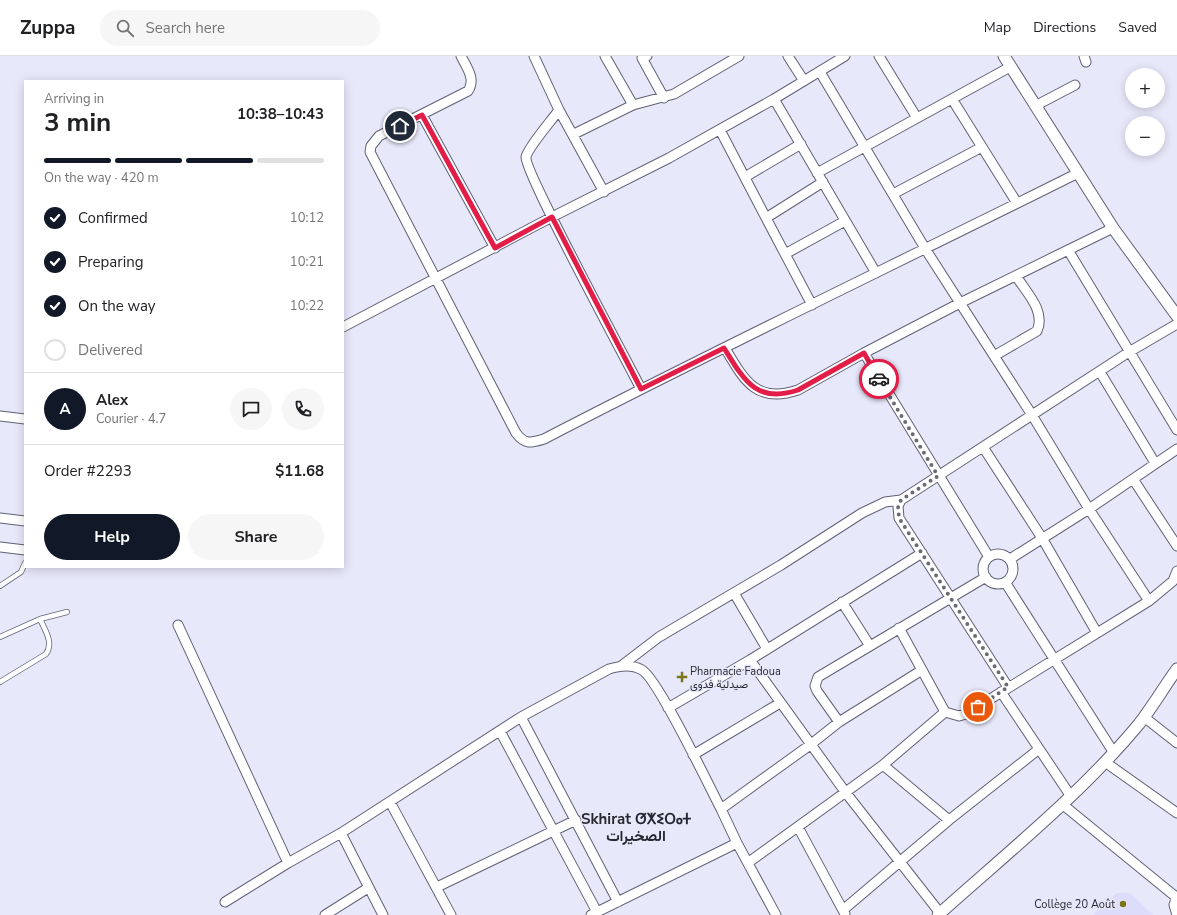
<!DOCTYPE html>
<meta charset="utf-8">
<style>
:root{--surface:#fff;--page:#f6f6f6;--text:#202124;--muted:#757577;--line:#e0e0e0;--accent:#111827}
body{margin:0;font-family:"Nunito Sans",Vazirmatn,"Noto Sans Tifinagh",sans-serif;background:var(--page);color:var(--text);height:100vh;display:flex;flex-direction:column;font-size:15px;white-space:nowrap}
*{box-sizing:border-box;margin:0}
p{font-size:13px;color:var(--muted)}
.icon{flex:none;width:22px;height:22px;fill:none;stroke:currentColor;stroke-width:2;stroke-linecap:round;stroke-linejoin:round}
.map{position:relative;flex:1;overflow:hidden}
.drawer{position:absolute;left:24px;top:24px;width:320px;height:488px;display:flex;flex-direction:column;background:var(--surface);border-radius:0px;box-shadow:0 2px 10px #0003}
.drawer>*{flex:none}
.fabs{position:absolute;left:1125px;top:12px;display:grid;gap:8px}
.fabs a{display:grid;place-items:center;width:40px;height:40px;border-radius:50%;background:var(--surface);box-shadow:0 2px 10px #0003;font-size:20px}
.pin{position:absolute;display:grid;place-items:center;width:34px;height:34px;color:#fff;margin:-17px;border:2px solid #fff;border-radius:50%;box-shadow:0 1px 4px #0007}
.courier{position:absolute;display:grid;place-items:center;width:40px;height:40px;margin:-20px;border:3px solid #e11d48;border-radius:50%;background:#fff;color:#222;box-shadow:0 1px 5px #0007}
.headline em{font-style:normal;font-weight:700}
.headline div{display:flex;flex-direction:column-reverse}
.headline{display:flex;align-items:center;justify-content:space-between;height:68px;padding:0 20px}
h1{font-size:26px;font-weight:700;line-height:30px}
.bar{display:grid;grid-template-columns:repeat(4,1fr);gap:6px 4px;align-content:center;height:48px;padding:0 20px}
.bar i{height:5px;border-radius:3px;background:var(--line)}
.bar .on{background:var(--accent)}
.bar p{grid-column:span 4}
.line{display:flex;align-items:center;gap:10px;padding:0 20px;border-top:1px solid var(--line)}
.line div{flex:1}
.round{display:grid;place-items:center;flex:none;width:42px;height:42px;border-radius:21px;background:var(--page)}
ol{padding:0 20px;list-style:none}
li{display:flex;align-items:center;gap:12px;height:44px}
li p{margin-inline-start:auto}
li .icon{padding:4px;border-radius:50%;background:var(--accent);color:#fff;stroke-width:4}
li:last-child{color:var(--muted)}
li i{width:22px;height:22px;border:2px solid var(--line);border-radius:50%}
.button{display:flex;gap:8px;margin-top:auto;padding:8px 20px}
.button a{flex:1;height:46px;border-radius:24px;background:var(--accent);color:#fff;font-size:16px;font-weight:700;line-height:46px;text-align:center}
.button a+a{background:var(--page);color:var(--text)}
header{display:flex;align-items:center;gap:24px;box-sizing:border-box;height:56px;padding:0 20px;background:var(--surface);border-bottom:1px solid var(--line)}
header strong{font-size:19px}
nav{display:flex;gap:22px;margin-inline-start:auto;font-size:14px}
.search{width:280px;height:36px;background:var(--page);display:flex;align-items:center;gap:10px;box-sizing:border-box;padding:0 14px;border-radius:22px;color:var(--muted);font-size:15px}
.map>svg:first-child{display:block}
.built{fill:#dcdcfb}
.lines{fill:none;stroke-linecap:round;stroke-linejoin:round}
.service-casing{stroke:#616175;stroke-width:6}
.minor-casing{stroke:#616175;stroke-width:11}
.tertiary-casing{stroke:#616175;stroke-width:13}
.service{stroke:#fff;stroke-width:4.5}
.minor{stroke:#fff;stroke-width:9}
.tertiary{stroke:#fff;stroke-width:11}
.done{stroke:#6b6b78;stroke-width:4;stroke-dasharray:0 7.2}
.route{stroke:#e11d48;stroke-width:5}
.poi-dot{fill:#7b7519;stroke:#e8e8fb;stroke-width:1.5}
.labels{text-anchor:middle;stroke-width:3;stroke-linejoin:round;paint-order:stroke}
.poi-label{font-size:11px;fill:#282831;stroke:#e8e8fb;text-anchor:start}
.district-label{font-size:15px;font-weight:bold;fill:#282831;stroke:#e8e8fb}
</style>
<header>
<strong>Zuppa</strong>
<div class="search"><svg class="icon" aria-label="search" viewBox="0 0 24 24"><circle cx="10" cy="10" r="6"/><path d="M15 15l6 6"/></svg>Search here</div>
<nav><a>Map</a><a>Directions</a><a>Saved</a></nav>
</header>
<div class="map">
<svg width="1177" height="859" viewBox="0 0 1177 859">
<rect width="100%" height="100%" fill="#e8e8fb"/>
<path class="built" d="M1117,837h13l23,22h-60z"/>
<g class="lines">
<g class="service-casing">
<path id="service" d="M0,530l21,-14 4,-9
M0,581l40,-18 27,-7
M0,626l46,-28c8,-11 -1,-24 -6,-35"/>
</g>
<g class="minor-casing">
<path id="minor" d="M461,0c6,12 15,23 7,35l-89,45 -8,10 -1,6 146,281c9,12 15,10 28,6 177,-92 356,-177 534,-266
M534,0l25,54 45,82
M647,0l-5,2 22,40
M788,0l16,25
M879,0l38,62
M1084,0l2,6
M820,16l106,178 106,165 57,94 60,92 -183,113 -7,2 -14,-4 -46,-84
M774,43l102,174
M952,43l65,104
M633,49l41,-11 65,-38
M1035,50l40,-21
M559,54c-7,10 -31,37 -33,47 -2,14 101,204 115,232
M422,59l73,133
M720,74l46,88 57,-36
M574,78l59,-29 -28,-49
M817,117l193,-106
M745,121l56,-33
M893,138l89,-47
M766,162l46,87
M1113,172l-45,22 109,180
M785,198l60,-33
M343,271l209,-110 117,-59 105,-59 71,-43
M725,292c19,32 31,56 73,42l66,-37
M994,300l43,-25c9,-20 -11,-39 -21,-55
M1100,316l55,91
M0,360l25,3
M983,391l59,91 55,95
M1133,423l44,67
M0,462l25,3
M0,491l25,3
M983 513a15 15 0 1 1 30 0a15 15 0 1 1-30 0Z
M989,501l-125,-204 96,-50 108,-53
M1010,503l79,-50 88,-60
M1005,526l109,171
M734,537l33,56
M1149,545l24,-20 4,-10
M842,546l28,44
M178,569l110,238
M750,604l172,-107
M621,610l38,-29 122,-72 81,-52 23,-11 16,-2
M1008,631l-109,-169 -1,-12 3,-6 228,-148 48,-28
M1001,636l69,103
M668,652l82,-48 96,133 94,120
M521,661l97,185
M1144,661l33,26
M839,666l-22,-31 -2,-5 3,-9 168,-100
M500,675l97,181
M693,699l87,-52
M1105,706l72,51
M883,709l62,-53
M390,746l61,113
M1062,748l114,93
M798,771l47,87
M341,777l42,82
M737,787l39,72
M749,806l134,-97 66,55
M437,831l139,-67
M1177,840l-3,9 3,10
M225,846l63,-39 53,-30 180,-116 88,-48c11,-3 22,-5 33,1 16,9 67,116 79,139l89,-64 29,-23 83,-52
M843,854l106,-90 90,-71
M325,859l43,-27
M591,859l146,-72 -16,-34"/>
</g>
<g class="tertiary-casing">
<path id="tertiary" d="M1004,0l109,172 64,88
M938,859c69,-62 142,-120 201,-191 14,-18 25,-37 38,-55"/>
</g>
<use href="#service" class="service"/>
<use href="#minor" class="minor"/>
<use href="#tertiary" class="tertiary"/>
</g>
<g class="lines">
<path class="done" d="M879,323l59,97 -37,24 -3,6 1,12 109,169 -30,20"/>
<path class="route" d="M400,70l22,-11 73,133 57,-31 89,172 83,-41c20,32 32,56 74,42l66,-37 15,26"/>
</g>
<g class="poi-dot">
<path d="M680 615h4v4h4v4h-4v4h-4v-4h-4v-4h4z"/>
<circle cx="1123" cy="848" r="4"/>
</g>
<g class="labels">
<g class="poi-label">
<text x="690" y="619">Pharmacie Fadoua<tspan x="690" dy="13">صيدلية فدوى</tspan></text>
<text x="1115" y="852" text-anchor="end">Collège 20 Août</text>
</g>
<g class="district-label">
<text x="636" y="768">Skhirat ⵚⵅⵉⵔⴰⵜ<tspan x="636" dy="17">الصخيرات</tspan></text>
</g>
</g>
</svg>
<div class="fabs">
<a>+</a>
<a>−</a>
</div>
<div class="pin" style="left:978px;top:651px;background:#ea580c"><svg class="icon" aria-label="bag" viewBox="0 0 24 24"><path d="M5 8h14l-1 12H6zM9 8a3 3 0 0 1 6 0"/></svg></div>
<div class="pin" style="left:400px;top:70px;background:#1f2937"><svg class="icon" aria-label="home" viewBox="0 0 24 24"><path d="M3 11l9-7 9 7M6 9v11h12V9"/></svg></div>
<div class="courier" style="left:879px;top:323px"><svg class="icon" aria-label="car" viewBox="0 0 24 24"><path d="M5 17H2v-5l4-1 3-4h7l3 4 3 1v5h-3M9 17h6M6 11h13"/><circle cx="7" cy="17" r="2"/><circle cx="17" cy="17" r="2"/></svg></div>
<section class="drawer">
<div class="headline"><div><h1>3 min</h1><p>Arriving in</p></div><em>10:38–10:43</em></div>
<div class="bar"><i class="on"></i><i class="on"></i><i class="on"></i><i></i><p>On the way · 420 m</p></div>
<ol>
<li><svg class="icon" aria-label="check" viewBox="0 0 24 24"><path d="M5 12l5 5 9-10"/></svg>Confirmed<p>10:12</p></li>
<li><svg class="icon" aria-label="check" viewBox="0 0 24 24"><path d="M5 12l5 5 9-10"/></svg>Preparing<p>10:21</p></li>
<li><svg class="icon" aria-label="check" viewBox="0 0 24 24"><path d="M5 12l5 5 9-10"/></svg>On the way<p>10:22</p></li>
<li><i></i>Delivered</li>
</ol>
<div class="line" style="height:72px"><b class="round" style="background:var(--accent);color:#fff">A</b><div><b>Alex</b><p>Courier · 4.7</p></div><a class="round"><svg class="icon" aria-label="chat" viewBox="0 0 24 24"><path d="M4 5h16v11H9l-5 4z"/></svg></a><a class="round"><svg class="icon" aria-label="phone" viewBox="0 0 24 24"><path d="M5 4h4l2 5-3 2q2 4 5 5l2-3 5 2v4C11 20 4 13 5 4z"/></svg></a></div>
<div class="line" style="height:52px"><div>Order #2293</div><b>$11.68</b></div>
<div class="button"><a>Help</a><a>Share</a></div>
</section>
</div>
